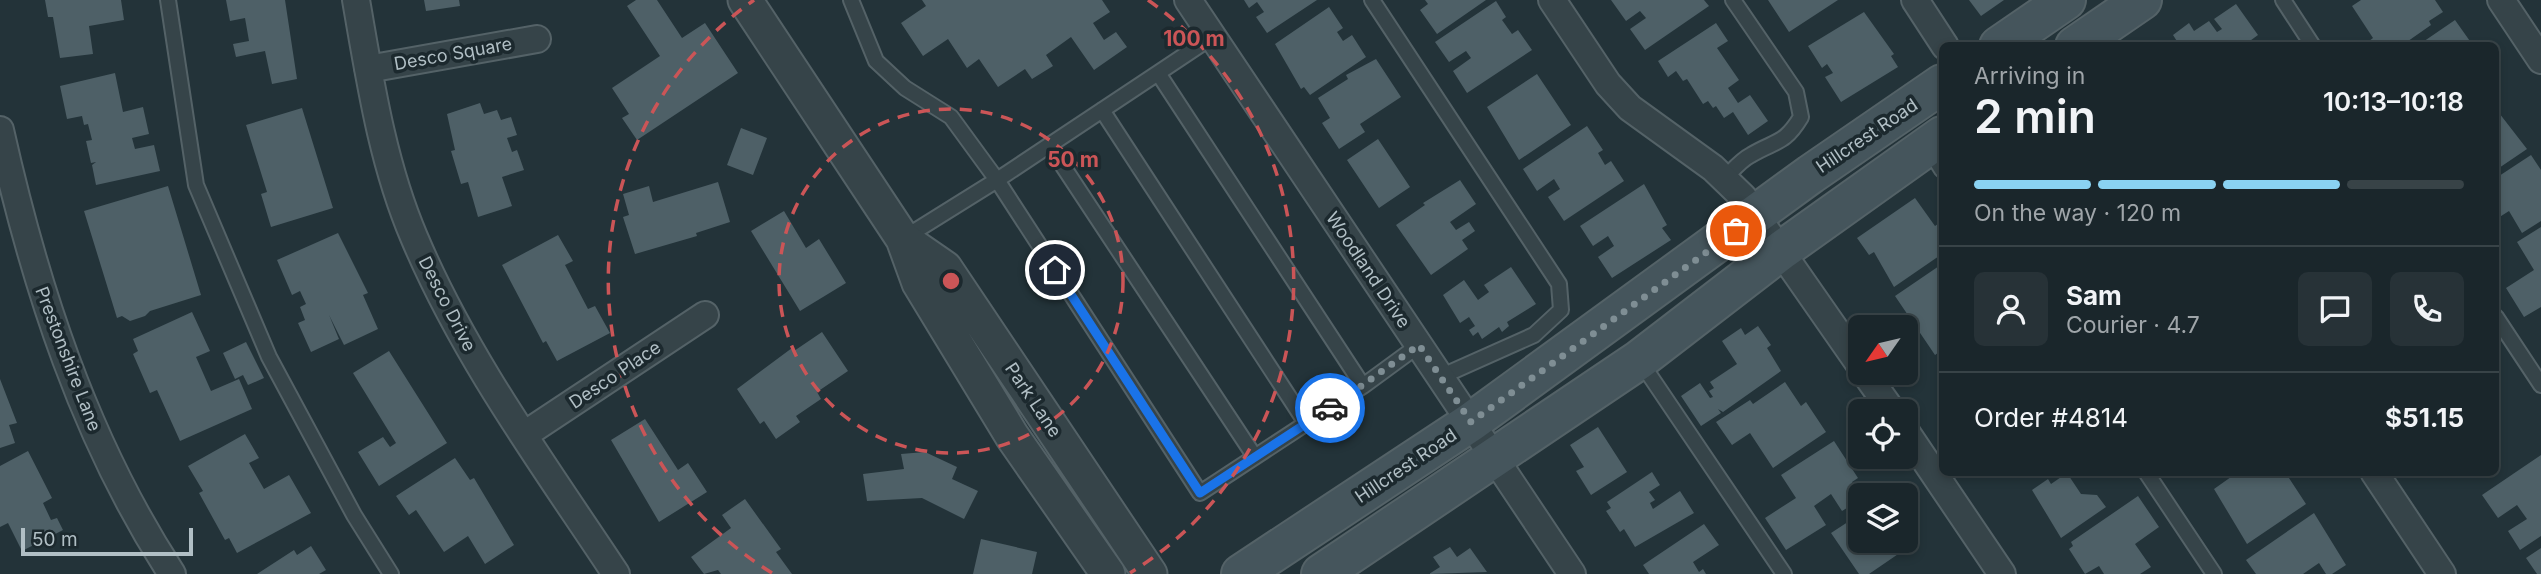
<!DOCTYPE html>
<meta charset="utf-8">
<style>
:root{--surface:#1a262b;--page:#273237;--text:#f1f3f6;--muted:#9fa5a9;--line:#384347;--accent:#8ad2f2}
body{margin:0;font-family:Inter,sans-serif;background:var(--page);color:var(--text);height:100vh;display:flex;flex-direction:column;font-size:26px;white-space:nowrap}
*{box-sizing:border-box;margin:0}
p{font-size:23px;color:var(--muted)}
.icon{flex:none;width:38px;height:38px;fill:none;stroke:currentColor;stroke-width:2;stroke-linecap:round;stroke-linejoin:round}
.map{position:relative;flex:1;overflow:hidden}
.side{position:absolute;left:1939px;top:42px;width:560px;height:434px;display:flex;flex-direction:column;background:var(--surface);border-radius:10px;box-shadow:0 4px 10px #0003,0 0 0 2px var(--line)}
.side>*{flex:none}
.needle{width:46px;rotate:236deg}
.controls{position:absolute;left:1848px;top:315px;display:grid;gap:14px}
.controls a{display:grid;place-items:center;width:70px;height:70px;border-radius:10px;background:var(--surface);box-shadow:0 4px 10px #0003,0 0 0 2px var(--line);font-size:35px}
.scale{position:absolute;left:21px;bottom:18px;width:172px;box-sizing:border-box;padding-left:7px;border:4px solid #b1bfc5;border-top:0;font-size:19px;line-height:24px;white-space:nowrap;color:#b1bfc5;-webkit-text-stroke:5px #1c292e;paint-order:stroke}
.pin{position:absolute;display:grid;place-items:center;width:60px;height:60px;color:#fff;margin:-30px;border:4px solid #fff;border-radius:50%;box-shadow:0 2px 7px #0007}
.courier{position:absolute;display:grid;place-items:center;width:70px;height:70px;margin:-35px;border:5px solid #1a73e8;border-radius:50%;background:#fff;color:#222;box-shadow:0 2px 9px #0007}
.head em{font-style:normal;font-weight:600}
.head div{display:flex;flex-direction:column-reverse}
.head{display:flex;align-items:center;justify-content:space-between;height:119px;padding:0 35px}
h1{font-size:46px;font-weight:600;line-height:52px}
.bar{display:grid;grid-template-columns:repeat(4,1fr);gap:10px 7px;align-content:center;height:84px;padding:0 35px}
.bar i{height:9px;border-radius:5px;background:var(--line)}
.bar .on{background:var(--accent)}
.bar p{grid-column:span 4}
.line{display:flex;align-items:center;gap:18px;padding:0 35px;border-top:2px solid var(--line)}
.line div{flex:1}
.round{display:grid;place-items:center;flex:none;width:74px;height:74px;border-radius:10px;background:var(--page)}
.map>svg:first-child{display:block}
.building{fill:#4e6067}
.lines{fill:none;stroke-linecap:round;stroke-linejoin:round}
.service-casing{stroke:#546267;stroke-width:18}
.minor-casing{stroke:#546267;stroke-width:30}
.tertiary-casing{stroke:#546267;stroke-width:37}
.secondary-casing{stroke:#546267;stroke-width:42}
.service{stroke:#364449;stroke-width:14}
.minor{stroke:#364449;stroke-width:26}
.tertiary{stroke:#364449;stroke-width:33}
.secondary{stroke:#45555c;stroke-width:38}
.done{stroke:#7f8e94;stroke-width:7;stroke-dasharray:0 12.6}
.route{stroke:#1a73e8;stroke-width:9}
.ring{fill:none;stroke:#cb5557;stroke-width:3.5;stroke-dasharray:12 9}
.labels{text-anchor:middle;stroke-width:7;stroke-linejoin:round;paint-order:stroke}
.street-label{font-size:18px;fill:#b1bfc5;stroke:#1c292e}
.centre{fill:#cb5557;stroke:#1c292e;stroke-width:3.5}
.ring-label{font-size:21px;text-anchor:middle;font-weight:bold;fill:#cb5557;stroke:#1c292e;stroke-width:7;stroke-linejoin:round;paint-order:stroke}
</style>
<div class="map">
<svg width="2541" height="574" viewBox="0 0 2541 574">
<rect width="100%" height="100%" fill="#233339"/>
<path class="building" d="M45,0h76l3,20 -35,6 4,28 -33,4 -7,-41h-5z
M226,0h59l12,79 -25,5 -7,-33 -29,6 -3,-13 16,-3 -4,-23 -15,3z
M424,0h35l1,6 -34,5z
M636,0h21l25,38 23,-15 33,50 -101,67 -15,-22 7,-4 -17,-26 48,-32 -33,-50z
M922,0h180l8,12 -17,11 11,17 12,-8 11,15 -33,23 -23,-33 -25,18 7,11 -21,13 -7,-10 -27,18 -19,-28 -12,9 -19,-29 -25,17 -22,-33 25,-17z
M1244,0h73l-50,33 -11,-16 8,-5 -7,-10 -8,6z
M1425,0h61l-49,34 -17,-24 8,-6z
M1611,0h93l5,6 -64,44 -15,-21 16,-11 -6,-7 -14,10z
M1768,0h70l-49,32z
M1969,0h35l-23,16z
M2361,0h74l8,12 -14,9 2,4 -30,21h-29l-3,-5 4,-3 -21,-32z
M1496,1l10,16 -4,3 10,14 6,-4 14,20 -65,43 -14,-22 18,-13 -5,-7 -17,11 -14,-20z
M2236,4l22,31 -15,11h-63l-7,-11 16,-12 5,8 15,-10 8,11 5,-3 -8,-10z
M1329,7l14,21 -6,4 6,9 9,-6 14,22 -56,38 -6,-8 -3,2 -26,-45z
M1864,12l30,42 -3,2 7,11 -57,35 -16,-25 8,-4 -6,-9 -5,4 -14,-22z
M2455,20l17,24 -55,2z
M1716,23l12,18 -11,7 22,32 -11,8 10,15 12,-8 18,26 -20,14 -15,-23 -9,6 -8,-12 -3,2 -5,-7 -5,3 -16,-25 -4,2 -7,-10 -8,6 -10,-16z
M1376,59l25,38 -41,27 5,8 -26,17 -17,-26 8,-5 -12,-20 30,-19 -2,-4z
M115,73l8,39 20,-5 6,27 -17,4 3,11 19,-4 6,26 -64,14 -4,-20 4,-3 -5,1 -5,-22 6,-1 -4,-16 -4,1 -2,-9 -15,3 -7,-33z
M1537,74l34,51 -52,35 -32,-53z
M480,103l4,11 13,-4 4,10 10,-3 6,18 -10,3 5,14 5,-2 7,20 -22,7 10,29 -34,11 -10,-35 -7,2 -10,-33 4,-1 -8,-36z
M302,108l31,100 -62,19 -10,-33 6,-2 -21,-67z
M2496,109l31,40 -31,21z
M1587,126l16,24 -5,3 7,12 6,-4 13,20 -60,40 -16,-24 12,-8 -6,-10 -17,12 -14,-22z
M741,128l26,10 -14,37 -26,-10z
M1378,139l32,48 -31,21 -32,-48z
M2531,155l10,15v51l-19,12 -13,-22 -11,7 -2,-4v-36z
M1460,180l16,24 -26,18 6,8 13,-8 6,9 -13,9 6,9 -37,26 -35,-50 29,-20 -2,-2z
M718,182l12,40 -34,11 1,3 -62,18 -12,-37 6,-2 -6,-21 26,-8 4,16z
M1644,184l23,41 -5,3 9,12 -59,38 -14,-21 16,-11 -6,-10 -15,10 -13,-20z
M168,186l33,109 -51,16 -5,5 -15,5 -8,-5 -5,2 -33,-107z
M1915,198l20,28 7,-5v33l-48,33 -20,-35 -5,3 -12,-17z
M784,211l22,37 13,-9 27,44 -46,28 -49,-80z
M2541,227v80l-17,10 -18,-29 28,-18 -17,-28z
M338,233l30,60 -5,2 15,34 -34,16 -15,-30 10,24 -28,13 -13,-29 7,-3 -5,-13 6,-3 -6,-13 -8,4 -15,-35z
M558,235l15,26 -8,4 23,44 7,-3 15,27 -53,28 -11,-20 -3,2 -41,-78z
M1942,264v86l-7,5 -40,-59z
M1511,267l25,37 -29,18 2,4 -7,6 -3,-5 -17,12 -4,-7 -5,4 -4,-6 6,-4 -6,-9 -9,6 -17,-28 21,-15 14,20 11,-8 -5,-7z
M192,312l18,39 -14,6 15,34 28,-12 13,30 -72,32 -23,-51 -7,3 -17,-39 5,-3 -5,-12z
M1758,326l13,19 -4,3 14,23 -58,41 -5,-3 3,4 -20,13 -20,-30 19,-13 10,15 3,-1 -4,-6 5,-3 -4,-6 27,-18 -15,-23 19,-13 4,7z
M822,332l26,39 -31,21 4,7 -25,17 4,6 -24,17 -12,-18 -4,3 -23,-35 55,-41 2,3z
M246,342l18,36 -16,7 -5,-10 -8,4 -12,-26z
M389,351l58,92 -68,43 -21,-34 25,-15 7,10 6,-4 -43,-70z
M0,379l17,44 -8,2 6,18 -15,5z
M1785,382l16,24 5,-4 20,30 -53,36 -23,-35 -18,12 -16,-23 34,-22 3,4z
M645,419l33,51 10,-7 19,29 -48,30 -48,-82z
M1598,427l29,45 -36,23 -15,-24 8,-4 -14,-22z
M245,434l14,24 -10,5 15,26 25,-14 22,38 -74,40 -8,-15 -4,2 -26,-47 4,-2 -15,-25z
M1834,441l24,37 -6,4 8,18 -18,11 -11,-17 -17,12 12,19 -40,25 -21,-32 31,-20 -15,-23z
M28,451l24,47 -9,5 8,17 6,-2 6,12 -41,21 -14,-28 -8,4v-61z
M925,452l32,15 -5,12 26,12 -14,28 -42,-21 -55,3 -4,-27 41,-5 -3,-15z
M2541,455v81l-21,14 -12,-19 19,-12 -10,-14 -19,13 -16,-23z
M455,458l15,22 4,-2 40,67 -29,19 -17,-28 -24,16 -28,-42 -7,5 -13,-19z
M1652,472l8,13 -11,7 6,8 -5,3 3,6 27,-18 14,22 -59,34 -11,-18 -4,3 -14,-21 5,-3 -4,-6z
M2238,472h47l21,32 -59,40 -33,-55z
M2067,473l14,21 16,1 9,12 -45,31 -29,-48 16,-11 3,5z
M2138,496l21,31 -24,17 16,23 -11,7h-36l-5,-8 -14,8 -16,-25 4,-3 -2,-4z
M745,499l36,50 -5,3 16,22h-71l-3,-4 -14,4 -13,-17 40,-29 -9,-13z
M2314,513l32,52 -14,9h-6l-7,-11 -16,11h-47l-10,-14z
M1860,514v27h42l5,7 -38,26h-10l-28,-41z
M1704,524l15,21 -26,17 6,10 4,-3 3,5h-57l-6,-9z
M981,539l56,13 -5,22h-59z
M311,546l15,24 -7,4h-62l37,-24 3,5z
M1450,547l7,10 13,-9 17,24 -58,2 11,-7 -7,-10z
M2541,548v26h-4l-11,-16z"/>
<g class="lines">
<g class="service-casing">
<path id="service" d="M168,0l28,185 73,172 85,158 37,59
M851,0l25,61 29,27 46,29 46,63 -93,58
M1372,0l187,284 2,26 -27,25 -94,42
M2283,0l30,46
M1158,73l205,313 -163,107 -203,-313z
M1158,73l54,-36
M1102,110l204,313
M1049,145l206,312
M1928,148l14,22
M1725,178c8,-8 16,-18 26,-23 25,-15 33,-10 50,-38l-5,-25 -63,-92
M2496,317l45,68
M1640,361l144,213
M1363,386l56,-41
M2146,472l68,102"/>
</g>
<g class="minor-casing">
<path id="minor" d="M356,0c14,80 26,162 58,237 51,121 130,228 202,337
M1188,0l384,574
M1552,0l56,84 22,24 83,60 30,29 117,168
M1915,0l30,46
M2501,0l40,60
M368,69l169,-30
M0,130c35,156 84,309 172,444
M1865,373l27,38
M1906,432l96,142
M524,435l181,-120
M2374,472l68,102"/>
</g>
<g class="tertiary-casing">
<path id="tertiary" d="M745,0l158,239 16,44 93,153 96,138
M903,239l42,29 205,306"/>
</g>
<g class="secondary-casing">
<path id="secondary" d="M1999,46l67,-46
M2075,46l67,-46
M1241,574l230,-152 340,-248 131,-90
M1321,574l318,-214 143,-110 160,-114"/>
</g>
<use href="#service" class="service"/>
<use href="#minor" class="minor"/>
<use href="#tertiary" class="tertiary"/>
<use href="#secondary" class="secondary"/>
</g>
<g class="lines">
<path class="done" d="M1330,408l89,-63 52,77 265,-191"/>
<path class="route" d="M1055,270l145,223 130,-85"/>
</g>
<g class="ring">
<circle cx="951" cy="281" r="172"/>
<path d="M772 573A343 343 0 0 1 754 0M1148 0A343 343 0 0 1 1130 573"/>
</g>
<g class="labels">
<g class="street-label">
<text transform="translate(453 54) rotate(-10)" y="6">Desco Square</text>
<text transform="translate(1867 136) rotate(-34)" y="6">Hillcrest Road</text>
<text transform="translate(1368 270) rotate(56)" y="6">Woodland Drive</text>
<text transform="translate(447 304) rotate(63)" y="6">Desco Drive</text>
<text transform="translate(68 359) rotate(69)" y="6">Prestonshire Lane</text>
<text transform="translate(615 375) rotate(-34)" y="6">Desco Place</text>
<text transform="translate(1033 400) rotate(56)" y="6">Park Lane</text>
<text transform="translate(1406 466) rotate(-34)" y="6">Hillcrest Road</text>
</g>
</g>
<circle cx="951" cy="281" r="10" class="centre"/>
<g class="ring-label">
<text x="1194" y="46">100 m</text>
<text x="1073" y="167">50 m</text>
</g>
</svg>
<div class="controls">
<a><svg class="needle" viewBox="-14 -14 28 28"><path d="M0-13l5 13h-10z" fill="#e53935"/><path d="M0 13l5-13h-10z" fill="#9fa5a9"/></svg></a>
<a><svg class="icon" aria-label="locate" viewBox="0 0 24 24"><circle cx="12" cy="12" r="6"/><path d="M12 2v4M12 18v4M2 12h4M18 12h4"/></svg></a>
<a><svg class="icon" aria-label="layers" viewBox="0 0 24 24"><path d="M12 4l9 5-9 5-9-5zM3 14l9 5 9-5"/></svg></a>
</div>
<div class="scale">50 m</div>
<div class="pin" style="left:1736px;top:231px;background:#ea580c"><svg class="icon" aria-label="bag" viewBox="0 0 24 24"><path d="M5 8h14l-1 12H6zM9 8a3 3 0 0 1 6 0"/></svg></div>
<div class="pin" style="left:1055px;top:270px;background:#1f2937"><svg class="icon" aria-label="home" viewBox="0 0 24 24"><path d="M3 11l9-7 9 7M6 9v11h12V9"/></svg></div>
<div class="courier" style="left:1330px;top:408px"><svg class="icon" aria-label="car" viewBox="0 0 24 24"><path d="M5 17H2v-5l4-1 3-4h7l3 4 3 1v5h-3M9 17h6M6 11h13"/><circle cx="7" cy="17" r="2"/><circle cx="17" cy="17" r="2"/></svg></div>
<section class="side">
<div class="head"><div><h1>2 min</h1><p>Arriving in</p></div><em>10:13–10:18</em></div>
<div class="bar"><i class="on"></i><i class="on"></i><i class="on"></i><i></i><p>On the way · 120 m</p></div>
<div class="line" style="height:126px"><a class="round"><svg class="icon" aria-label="person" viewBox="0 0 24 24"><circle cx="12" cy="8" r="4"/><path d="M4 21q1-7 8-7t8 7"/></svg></a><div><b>Sam</b><p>Courier · 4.7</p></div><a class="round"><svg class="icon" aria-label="chat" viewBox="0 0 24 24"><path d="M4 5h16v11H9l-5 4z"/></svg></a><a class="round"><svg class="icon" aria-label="phone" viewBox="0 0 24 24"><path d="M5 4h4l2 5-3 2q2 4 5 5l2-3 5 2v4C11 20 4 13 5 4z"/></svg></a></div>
<div class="line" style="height:91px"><div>Order #4814</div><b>$51.15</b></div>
</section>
</div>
